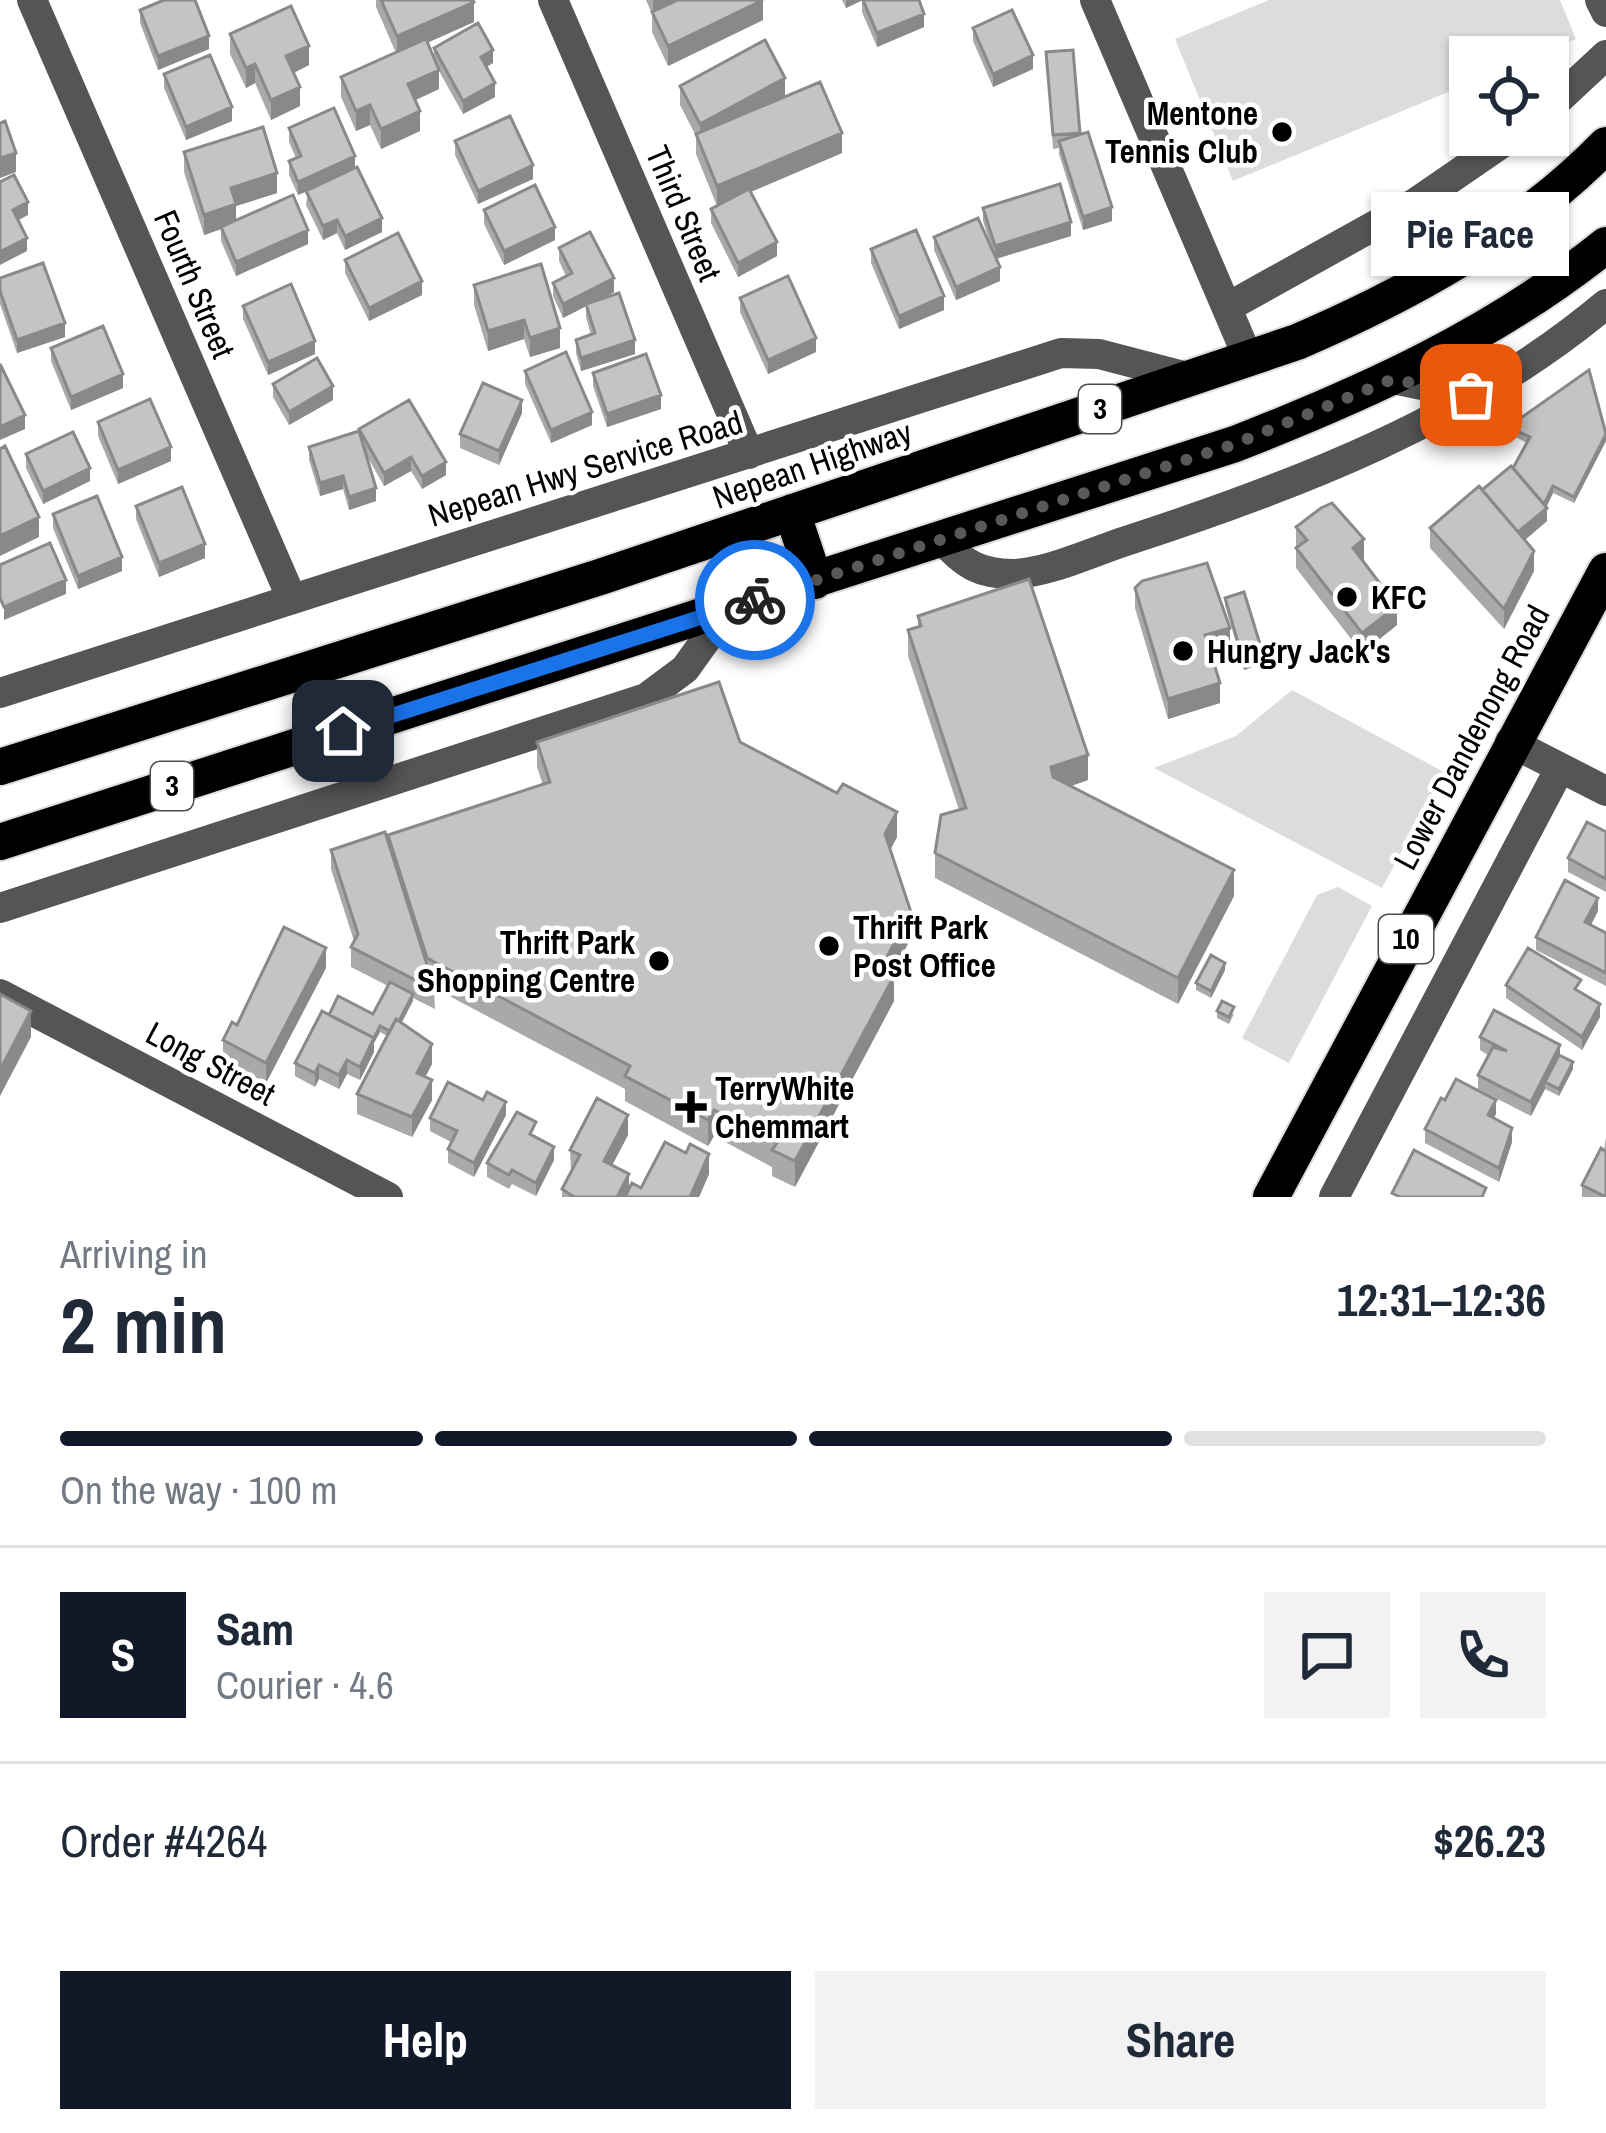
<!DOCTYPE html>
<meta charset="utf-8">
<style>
:root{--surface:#fff;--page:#f2f2f3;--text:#1f2937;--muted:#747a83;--line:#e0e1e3;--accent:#111827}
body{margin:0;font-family:"Archivo Narrow",sans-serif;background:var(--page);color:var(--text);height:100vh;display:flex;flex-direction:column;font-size:45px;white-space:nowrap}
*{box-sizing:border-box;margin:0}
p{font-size:39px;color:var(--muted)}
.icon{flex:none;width:66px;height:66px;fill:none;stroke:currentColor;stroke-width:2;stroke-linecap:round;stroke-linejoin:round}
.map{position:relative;height:1197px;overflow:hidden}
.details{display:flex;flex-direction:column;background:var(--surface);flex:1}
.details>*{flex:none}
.tools{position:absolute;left:1449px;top:36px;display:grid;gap:24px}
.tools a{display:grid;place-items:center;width:120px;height:120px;border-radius:0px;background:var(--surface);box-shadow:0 3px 9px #0004;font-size:60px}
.pin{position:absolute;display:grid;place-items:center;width:102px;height:102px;color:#fff;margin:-51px;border-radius:24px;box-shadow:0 6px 18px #0006}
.courier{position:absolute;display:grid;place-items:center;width:120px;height:120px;margin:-60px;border:9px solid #1a73e8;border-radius:50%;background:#fff;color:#222;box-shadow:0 3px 15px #0007}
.bubble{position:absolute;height:84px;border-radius:0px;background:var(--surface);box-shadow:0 3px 9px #0004;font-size:39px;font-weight:700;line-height:84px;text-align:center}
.headline em{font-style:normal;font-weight:700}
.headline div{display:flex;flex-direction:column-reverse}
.headline{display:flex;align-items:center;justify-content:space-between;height:204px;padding:0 60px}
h1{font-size:78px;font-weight:700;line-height:90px}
.bar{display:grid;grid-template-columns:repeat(4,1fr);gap:18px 12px;align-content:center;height:144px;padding:0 60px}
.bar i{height:15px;border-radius:9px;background:var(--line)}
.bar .on{background:var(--accent)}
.bar p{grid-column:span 4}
.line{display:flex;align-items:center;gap:30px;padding:0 60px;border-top:3px solid var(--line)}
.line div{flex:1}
.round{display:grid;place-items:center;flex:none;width:126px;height:126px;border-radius:0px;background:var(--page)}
.action{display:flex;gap:24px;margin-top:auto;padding:24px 60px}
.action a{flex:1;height:138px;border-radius:0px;background:var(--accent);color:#fff;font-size:48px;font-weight:700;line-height:138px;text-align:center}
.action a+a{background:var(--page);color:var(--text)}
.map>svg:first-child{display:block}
.green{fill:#dcdcdc}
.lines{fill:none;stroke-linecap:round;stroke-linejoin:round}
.highway-casing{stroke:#dbdbdb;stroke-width:40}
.minor{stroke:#555;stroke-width:30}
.highway{stroke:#000;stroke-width:36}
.wall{fill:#a9a9a9}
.shaded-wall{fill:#898989}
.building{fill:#c4c4c4;stroke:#898989;stroke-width:3}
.done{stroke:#595959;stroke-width:12;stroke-dasharray:0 21.6}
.route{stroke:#1a73e8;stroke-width:15}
.poi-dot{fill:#000;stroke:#fff;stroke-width:4.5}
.labels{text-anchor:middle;stroke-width:9;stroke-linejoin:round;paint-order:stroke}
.shield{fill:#fff;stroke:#4c4c4c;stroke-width:3}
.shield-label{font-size:30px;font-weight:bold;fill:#000}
.poi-label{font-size:33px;font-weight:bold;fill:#000;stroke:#fff;text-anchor:start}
.street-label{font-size:33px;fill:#000;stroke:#fff}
</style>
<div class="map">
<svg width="1606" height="1197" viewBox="0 0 1606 1197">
<rect width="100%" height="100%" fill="#fff"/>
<path class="green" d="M1269,0h291l16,39 -43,18h-63v26l-237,98 -58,-142z
M1292,690l152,82 -62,116 -228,-120 82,-32z
M1338,887l34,19 -83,157 -47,-25 75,-143z"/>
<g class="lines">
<g class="highway-casing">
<path id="highway" d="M792,512l23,69
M0,767l600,-190 697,-235c112,-48 223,-109 309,-197
M0,842l1235,-398c133,-52 259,-109 371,-199
M1271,1197l335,-626"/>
</g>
<path class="minor" d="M32,0l259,597
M553,0l196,454
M1095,0l154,360
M1600,0l6,12
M1548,109l58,-54
M1228,307l187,-104 99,-68
M1393,379l78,16
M943,540c20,24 37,34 70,34 35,-1 79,-22 113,-33 169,-55 342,-121 480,-237
M0,693l1061,-340 38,1 96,25
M1510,742l96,49
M0,908l646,-210 39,-29 43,-60
M0,994l388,203
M1334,1197l226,-429"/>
<use href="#highway" class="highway"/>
</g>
<path class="wall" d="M376,0h97l1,22 -47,21 7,14v-9l59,15 -7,4 9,30 -32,17 -24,-43v18l-23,11 4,31 -39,18 -11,-24 -14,6 -15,-34v-20l55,-24 -20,-46z
M646,0h117v20l-95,46 -16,-34v-18z
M842,0h77l5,27 -47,20 -15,-35v-12l-16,8z
M140,10l69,39 -51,21 -18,-47z
M973,28l60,41 -40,18 -20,-46z
M230,34l79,31 -15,8 6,33 -29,14 -16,-37 -9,5 -16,-34z
M1046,52l66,169 -29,9 -24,-76v-6l-6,1z
M164,74l68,47 -46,19 -22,-52z
M680,86l105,11 57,56 -91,39 26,64 -39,21 -27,-54v-14l6,-3 -21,-52v-18l-16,-31z
M289,128l66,40 27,64 -37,18 -8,-17 -14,7 -17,-35 2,-14 -10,4 -9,-20v-14l7,-3 -7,-16z
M455,141l78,38 -55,25 -23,-49z
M184,152l93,41 -41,13v14l72,24 -72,32 -15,-35v-12l-17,6 -20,-63z
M983,208l88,28 -75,23 4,22 -44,19 -22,-50v-13l57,10 -8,-26z
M484,210l71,30 -51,25 -20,-41z
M559,248l55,44 -16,8 37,54 -54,17 -5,-18v-13l15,-5 -5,-18v-11l-23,12 -10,-22v-13l13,-7 -7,-15z
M871,249l73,61 -45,19 -28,-66z
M345,260l77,35 -53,26 -24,-48z
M0,278l65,59 -48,16 -17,-49z
M474,285l86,63 -30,9 -6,-18 -36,12 -14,-46z
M740,298l76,54 -48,22 -28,-62z
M243,306l72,48 -47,21 -25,-56z
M51,348l72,40 -52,22 -20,-49z
M525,371l67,54 -41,18 -26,-59z
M593,373l68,36 -54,18 -14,-41z
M273,384l60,16 -44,25 -16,-28z
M522,413l-23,52 -39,-17v-14z
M98,422l73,39 -53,23 -20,-48z
M1508,427l98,14 -32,62 -21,-10 -7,14 1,14 -22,19 9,31 -30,58 -74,-81v-20l83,-60 14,-25 -19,-10z
M359,431l87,44 -24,14 -11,-18 -27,15 -17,-30 9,45 -27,9 -6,-21 -23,7 -11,-36v-13z
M26,454l64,27 -47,23 -17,-36z
M136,506l69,52 -46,19 -23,-58z
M53,514l69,57 -44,18 -25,-61z
M1296,527l68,32 -2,1 35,65 -35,28 -66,-85z
M1135,588l95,60 -19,5 9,50 -52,16 -33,-111z
M1225,598l39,65 -20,7 -19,-65z
M918,616l170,164 -17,6 163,110 -56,108 -243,-126v-25l24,-43 -51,-154v-26l10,-3z
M537,742h203l157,95 -7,13 21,88 -19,36 2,27 -99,186 -23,-11v-9l-58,-31 -6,10 -83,-45v-12l-191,-101 1,21 -22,-11 -12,25 31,41 -7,13 7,23 -20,37 -55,-23v-20l30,-58 -7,-4 -6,11v9l-14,28 -13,-6 -8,15 -20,-10 -4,8 -20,-11v-13l34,-48 44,-1 15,-28 -37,-19v-20l3,-6 -23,-72v-19l57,-9 155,-56 -6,-18z
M1606,832v60l-38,-20v-14z
M1598,911l-7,14 15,8v53l-70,-36v-13z
M326,968l-60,115 -43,-23v-20l14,-15z
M1225,970l-14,28 -15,-8v-7z
M1506,985l75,7 19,25 -18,33 -76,-52z
M1217,1011l17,3 -5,10 -12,-6z
M1480,1037l93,32 -14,27 -14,-7 -14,27 -53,-27v-14l10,-20 -8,-5z
M1496,1114l-3,4 19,24 -13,40 -74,-39v-14z
M506,1115l-32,62 -26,-14v-14l3,-7 -21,-11v-13z
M628,1135l-16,30 17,24 80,-15 -10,23h-137v-8l9,-18 -1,-21z
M536,1136l18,24 -18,36 -24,-12 -3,5 -22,-12v-14z
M1606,1137v60h-24v-12l22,-35z"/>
<path class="shaded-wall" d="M653,0h37l-37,16z
M763,0v20l-95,46v-20z
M846,0h17l-17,8z
M474,2v20l-77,34v-20z
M924,14v13l-47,20v-14z
M209,36v13l-51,21v-14z
M309,46v19l-23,11v-20z
M493,50v13l-12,7v-13z
M1033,55v14l-40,18v-13z
M255,64v19l-9,5v-20z
M439,70v19l-31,14v-19z
M785,78v20l-85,46v-20z
M495,83v14l-32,17v-13z
M300,87v19l-29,14v-20z
M370,105v20l-14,6v-20z
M232,107v14l-46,19v-13z
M420,111v20l-39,18v-20z
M842,133v20l-125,53v-20z
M16,153v19l-16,6v-20z
M355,156v13l-57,26v-13z
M533,165v14l-55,25v-13z
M277,173v20l-41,13v18l-32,11v-20l27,-27z
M28,202v13l-15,8v-13z
M1112,207v14l-29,9v-13z
M382,218v14l-37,18v-14z
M337,220v13l-14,7v-14z
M1071,222v14l-76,23v-13z
M555,227v13l-51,25v-14z
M308,230v14l-72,32v-14z
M27,238v13l-27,14v-13z
M777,242v14l-39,21v-14z
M1000,267v14l-44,19v-13z
M614,278v14l-51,26v-14z
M422,281v14l-53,26v-13z
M944,296v14l-45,19v-13z
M524,320v19l-36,12v-20z
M65,323v14l-48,16v-13z
M560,328v20l-30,9v-19z
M816,338v14l-48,22v-14z
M635,340v14l-54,17v-13z
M315,341v13l-47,21v-13z
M123,374v14l-52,22v-13z
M333,386v14l-44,25v-13z
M661,395v14l-54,18v-13z
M522,400v13l-23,52v-14z
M592,412v13l-41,18v-13z
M25,415v14l-25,11v-13z
M1606,434v7l-32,62v-6z
M171,447v14l-53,23v-14z
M411,457v14l-27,15v-13z
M446,462v13l-24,14v-13z
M90,468v13l-47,23v-13z
M343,476v13l-23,7v-13z
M1553,486v7l-8,17 2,-2v13l-32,27v-13l26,-26z
M376,488v13l-27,9v-13z
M39,517v20l-39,19v-20z
M1364,539v20l-11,9v-20z
M205,544v14l-46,19v-14z
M1534,551v20l-30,58v-20z
M122,557v14l-44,18v-13z
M66,580v14l-62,26v-13z
M1397,606v19l-35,28v-20z
M1230,628v20l-25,7v-20z
M1264,657v6l-20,7v-7z
M1220,683v20l-52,16v-20z
M1088,755v25l-37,13v-26z
M897,812v25l-12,23v-26z
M1234,870v26l-56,108v-26z
M1598,898v13l-13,25v-14z
M911,912v26l-30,56v-26z
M326,948v20l-60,115v-20z
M1225,963v7l-14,28v-7z
M894,976v25l-99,186v-26z
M413,994v7l-20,38v-7z
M1600,1004v13l-18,33v-13z
M31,1011v26l-31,59v-26z
M380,1026v6l-6,11v9l-14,28v-13z
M432,1044v20l-15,29v-20z
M1560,1045v13l-15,24v7l-14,27v-14z
M347,1060v14l-8,15v-14z
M1573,1062v7l-14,27v-7z
M319,1065v14l-4,8v-14z
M432,1080v20l-20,37v-20z
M1496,1100v14l-8,15v-14z
M506,1102v13l-32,62v-14z
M714,1110v26l-6,10v-26z
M628,1115v20l-24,46v-20z
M1512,1128v14l-13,40v-14z
M554,1147v13l-18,36v-13z
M709,1154v20l-10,23h-9z
M629,1174v20l-2,3h-10z"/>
<path class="building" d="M164,0h31l14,36 -51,20 -18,-46z
M381,0h92l1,2 -77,34z
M678,0h85l-95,46 -16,-34z
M863,0h56l5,14 -47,19z
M291,6l18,40 -23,10 14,31 -29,13 -16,-36 -9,4 -16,-34z
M1012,10l21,45 -40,19 -20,-46z
M478,23l15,27 -12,7 14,26 -32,18 -29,-53z
M426,39l13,31 -31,14 12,27 -39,18 -11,-24 -14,6 -15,-34z
M765,40l20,38 -85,46 -20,-38z
M1073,50l7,83 -27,2 -7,-83z
M210,55l22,52 -46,20 -22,-53z
M820,82l22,51 -125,53 -21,-52z
M334,108l21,48 -57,26 -9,-21 12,-5 -12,-28z
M510,116l23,49 -55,26 -23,-50z
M5,121l11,32 -16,5v-35z
M263,127l14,46 -46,15 5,16 -32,11 -20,-63z
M1088,132l24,75 -29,10 -24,-76z
M357,167l25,51 -37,18 -8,-16 -14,6 -17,-35z
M14,175l14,27 -15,8 14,28 -27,14v-70z
M1060,184l11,38 -76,24 -12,-38z
M535,185l20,42 -51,24 -20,-41z
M749,189l28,53 -39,21 -27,-54z
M293,195l15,35 -72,32 -15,-35z
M978,218l22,49 -44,20 -22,-50z
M916,230l28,66 -45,20 -28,-67z
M590,232l24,46 -51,26 -10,-21 19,-10 -13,-25z
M398,233l24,48 -53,27 -24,-48z
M43,263l22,60 -48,17 -17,-49v-13z
M541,264l19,64 -30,10 -6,-18 -36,11 -14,-46z
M788,276l28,62 -48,22 -28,-62z
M291,284l24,57 -47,21 -25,-56z
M619,293l16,47 -54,18 -5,-18 19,-7 -9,-29z
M103,326l20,48 -52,23 -20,-49z
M566,352l26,60 -41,18 -26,-59z
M646,354l15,41 -54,19 -14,-41z
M317,358l16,28 -44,26 -16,-28z
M0,364l25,51 -25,12z
M1589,370l17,64 -32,63 -21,-11 -9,18 -31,-36 17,-31 -22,-10z
M483,383l39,17 -23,51 -39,-17z
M150,399l21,48 -53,23 -20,-48z
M409,400l37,62 -24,14 -11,-19 -27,16 -25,-44z
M359,431l17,57 -27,9 -6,-21 -23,7 -11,-36z
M73,432l17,36 -47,23 -17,-37z
M5,446l34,71 -39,19v-87z
M1511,466l36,42 -29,24 -36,-42z
M1479,486l55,65 -30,58 -74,-81z
M182,487l23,57 -46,19 -23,-57z
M97,496l25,61 -44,19 -25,-62z
M1332,503l32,36 -11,9 44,58 -35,27 -66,-85 11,-8 -11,-13 25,-19z
M50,543l16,37 -62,27 -4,-9v-33z
M1207,563l23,65 -25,7 15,48 -52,16 -33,-111 7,-7z
M1029,579l59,176 -37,12 2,10 181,93 -56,108 -243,-125 6,-38 25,-7 -58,-178 13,-4 -3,-10z
M1244,592l20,65 -20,6 -19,-65z
M719,682l21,60 97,51 6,-9 54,28 -12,22 26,78 -30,56 13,8 -99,185 -23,-11 5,-7 -63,-33 -6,10 -83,-44 5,-10 -203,-108 -39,-123 162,-53 -13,-40z
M1587,822l19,10v47l-38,-21z
M385,832l50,158 -84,-43 7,-13 -27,-84z
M1565,880l33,18 -13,24 21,11v40l-70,-36z
M284,927l42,21 -60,115 -43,-23 9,-18 5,3z
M1528,948l53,32 -6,9 25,15 -18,33 -76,-52z
M1211,955l14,8 -14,28 -15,-8z
M390,982l23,12 -14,27 -3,-2 -6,12 -10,-5 -6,12 -45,-23 9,-19 35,18z
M0,994l31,17 -31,59z
M1222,1001l12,6 -5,10 -12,-6z
M1494,1010l66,35 -29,57 -53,-27 15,-28 14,4 -27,-14z
M322,1011l52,27 -14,29 -13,-7 -8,15 -20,-10 -4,8 -20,-10z
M396,1019l36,25 -15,29 15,7 -20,37 -55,-23z
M1559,1055l14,7 -14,27 -14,-7z
M1456,1079l40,21 -8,15 24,13 -13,40 -74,-39 16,-31 4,2z
M448,1082l35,18 4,-8 19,10 -32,61 -26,-14 9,-18 -27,-13z
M597,1098l31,17 -24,46 25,13 -12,23h-43l-12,-8 18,-34 -10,-5z
M517,1112l19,10 -6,12 24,13 -18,36 -24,-13 -3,5 -22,-12z
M665,1142l21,11 4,-9 19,10 -19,43h-65l7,-14 9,5z
M1601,1148l5,4v45l-24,-12z
M1414,1150l72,38 -4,9h-82l-8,-4z"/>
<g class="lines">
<path class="done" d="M755,600l480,-156 158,-65 78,16"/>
<path class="route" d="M343,731l412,-131"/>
</g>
<g class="poi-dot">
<circle cx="1282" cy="132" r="12"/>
<circle cx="1347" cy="597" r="12"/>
<circle cx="1183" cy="651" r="12"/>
<circle cx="829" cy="946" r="12"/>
<circle cx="659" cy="961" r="12"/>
<path d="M685 1089h12v12h12v12h-12v12h-12v-12h-12v-12h12z"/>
</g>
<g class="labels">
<g class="shield">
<rect x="1079" y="385" width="42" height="48" rx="9"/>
<rect x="151" y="762" width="42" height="48" rx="9"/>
<rect x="1379" y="915" width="54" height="48" rx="9"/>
</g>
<g class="shield-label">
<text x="1100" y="419">3</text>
<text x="172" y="796">3</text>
<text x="1406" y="949">10</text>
</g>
<g class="poi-label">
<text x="1258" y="125" text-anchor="end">Mentone<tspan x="1258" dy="38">Tennis Club</tspan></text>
<text x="1371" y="609">KFC</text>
<text x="1207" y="663">Hungry Jack's</text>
<text x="853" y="939">Thrift Park<tspan x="853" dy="38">Post Office</tspan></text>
<text x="635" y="954" text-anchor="end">Thrift Park<tspan x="635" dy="38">Shopping Centre</tspan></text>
<text x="715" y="1100">TerryWhite<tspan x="715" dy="38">Chemmart</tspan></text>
</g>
<g class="street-label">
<text transform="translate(684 213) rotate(67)" y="12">Third Street</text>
<text transform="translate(195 284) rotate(67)" y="12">Fourth Street</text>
<text transform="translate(812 464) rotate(-19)" y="12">Nepean Highway</text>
<text transform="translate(585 468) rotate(-17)" y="12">Nepean Hwy Service Road</text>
<text transform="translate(1471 737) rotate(-62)" y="12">Lower Dandenong Road</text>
<text transform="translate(211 1063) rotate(28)" y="12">Long Street</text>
</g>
</g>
</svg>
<div class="tools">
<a><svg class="icon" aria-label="locate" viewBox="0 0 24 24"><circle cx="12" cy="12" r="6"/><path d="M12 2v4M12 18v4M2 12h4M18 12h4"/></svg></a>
</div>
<div class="pin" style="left:1471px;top:395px;background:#ea580c"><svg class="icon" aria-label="bag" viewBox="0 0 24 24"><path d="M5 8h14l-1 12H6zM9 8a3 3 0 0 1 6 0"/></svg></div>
<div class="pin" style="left:343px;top:731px;background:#1f2937"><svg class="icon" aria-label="home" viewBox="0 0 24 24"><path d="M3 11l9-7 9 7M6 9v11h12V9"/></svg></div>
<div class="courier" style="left:755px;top:600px"><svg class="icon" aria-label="bike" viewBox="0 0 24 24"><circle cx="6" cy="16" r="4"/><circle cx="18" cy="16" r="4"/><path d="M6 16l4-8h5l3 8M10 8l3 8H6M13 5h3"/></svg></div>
<div class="bubble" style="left:1371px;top:192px;width:198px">Pie Face</div>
</div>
<section class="details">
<div class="headline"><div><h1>2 min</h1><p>Arriving in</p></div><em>12:31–12:36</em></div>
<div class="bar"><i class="on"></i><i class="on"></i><i class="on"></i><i></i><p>On the way · 100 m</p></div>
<div class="line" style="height:216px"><b class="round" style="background:var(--accent);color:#fff">S</b><div><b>Sam</b><p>Courier · 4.6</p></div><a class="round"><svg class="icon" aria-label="chat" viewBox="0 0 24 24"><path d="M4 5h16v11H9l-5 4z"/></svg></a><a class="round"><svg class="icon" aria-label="phone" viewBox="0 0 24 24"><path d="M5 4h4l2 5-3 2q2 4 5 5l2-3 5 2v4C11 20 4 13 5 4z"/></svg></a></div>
<div class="line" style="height:156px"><div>Order #4264</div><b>$26.23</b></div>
<div class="action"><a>Help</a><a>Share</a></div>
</section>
